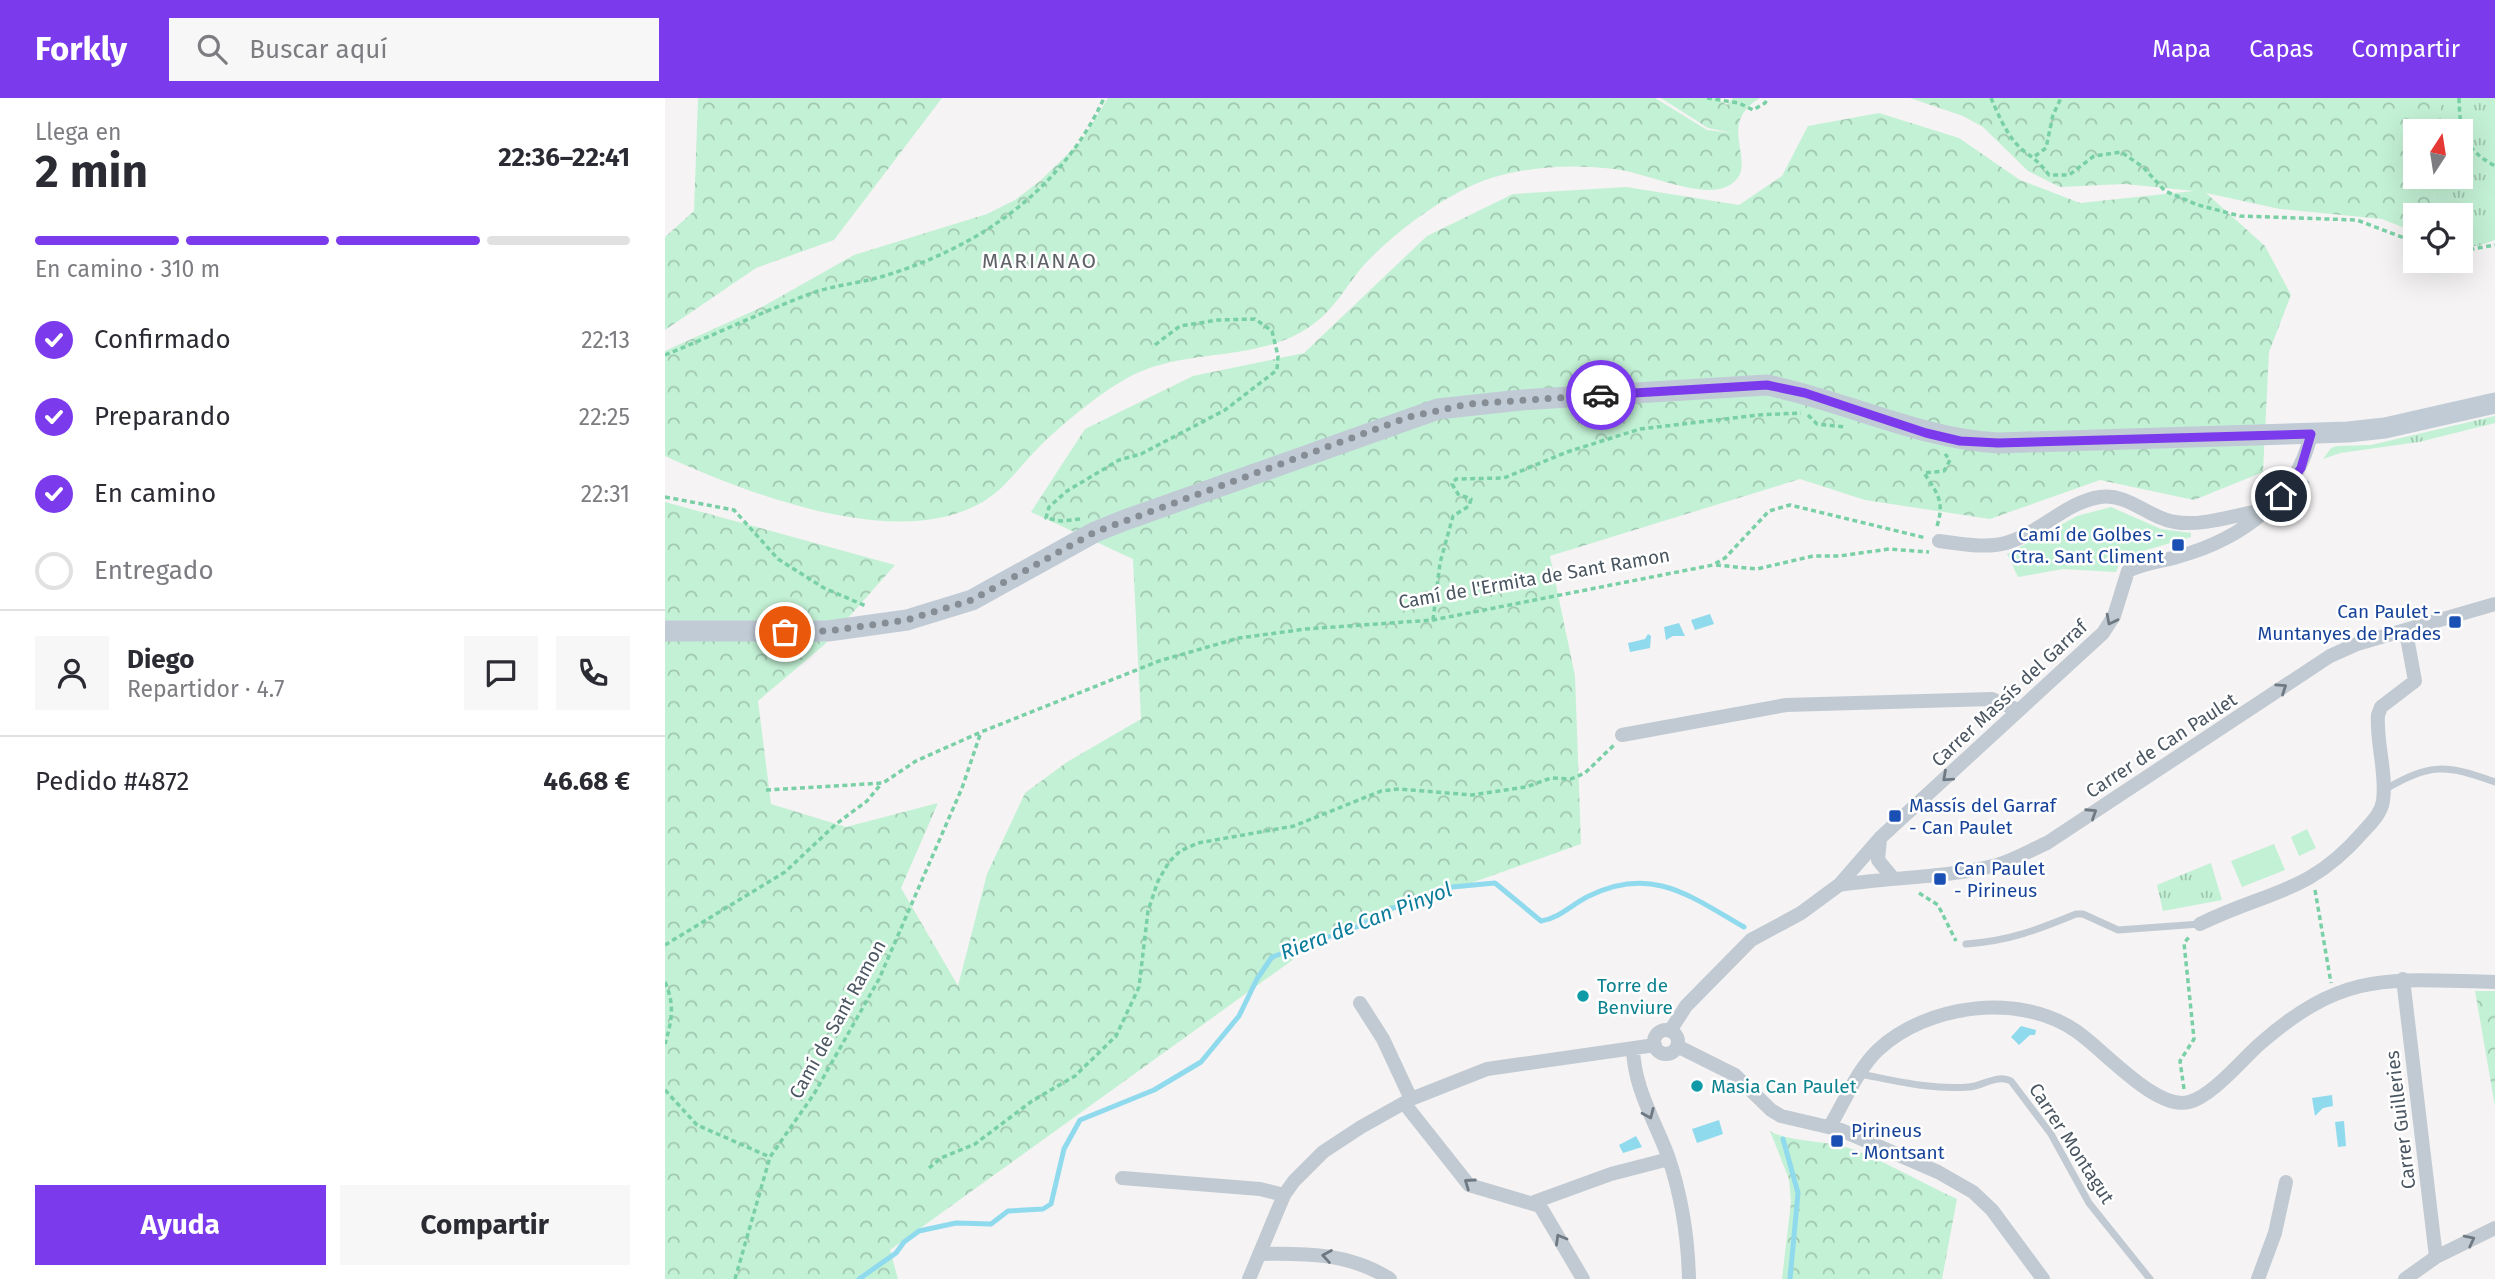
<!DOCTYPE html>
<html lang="es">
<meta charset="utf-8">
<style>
:root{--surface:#fff;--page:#f7f7f7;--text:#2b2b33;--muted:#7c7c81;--line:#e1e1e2;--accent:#7c3aed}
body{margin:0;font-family:"Fira Sans",sans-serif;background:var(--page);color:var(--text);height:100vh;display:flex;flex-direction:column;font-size:26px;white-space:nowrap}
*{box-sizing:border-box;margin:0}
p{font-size:23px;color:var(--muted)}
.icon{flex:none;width:38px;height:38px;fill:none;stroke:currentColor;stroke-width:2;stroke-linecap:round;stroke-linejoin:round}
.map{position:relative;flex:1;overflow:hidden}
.side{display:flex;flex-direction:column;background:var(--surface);width:665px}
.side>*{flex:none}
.needle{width:46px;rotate:12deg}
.controls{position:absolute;left:1738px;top:21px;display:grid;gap:14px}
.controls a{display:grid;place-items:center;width:70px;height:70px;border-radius:0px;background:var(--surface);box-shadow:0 7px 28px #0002;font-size:35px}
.pin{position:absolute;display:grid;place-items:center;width:60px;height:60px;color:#fff;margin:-30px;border:4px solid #fff;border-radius:50%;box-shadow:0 2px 7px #0007}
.courier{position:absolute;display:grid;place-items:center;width:70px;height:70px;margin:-35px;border:5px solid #7c3aed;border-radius:50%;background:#fff;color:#222;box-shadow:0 2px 9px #0007}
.summary em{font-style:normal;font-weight:700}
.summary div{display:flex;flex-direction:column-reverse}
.summary{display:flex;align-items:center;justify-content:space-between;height:119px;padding:0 35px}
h1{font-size:46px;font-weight:700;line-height:52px}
.bar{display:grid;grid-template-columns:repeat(4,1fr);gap:10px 7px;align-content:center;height:84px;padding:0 35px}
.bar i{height:9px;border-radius:5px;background:var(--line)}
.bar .active{background:var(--accent)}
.bar p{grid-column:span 4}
.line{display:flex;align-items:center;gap:18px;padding:0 35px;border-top:2px solid var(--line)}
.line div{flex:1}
.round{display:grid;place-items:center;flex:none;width:74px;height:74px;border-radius:0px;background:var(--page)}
ol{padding:0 35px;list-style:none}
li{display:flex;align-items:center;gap:21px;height:77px}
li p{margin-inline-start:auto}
li .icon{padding:7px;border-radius:50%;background:var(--accent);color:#fff;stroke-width:4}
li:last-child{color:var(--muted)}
li i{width:38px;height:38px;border:4px solid var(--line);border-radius:50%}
.primary-button{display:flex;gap:14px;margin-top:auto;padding:14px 35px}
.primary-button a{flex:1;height:80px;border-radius:0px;background:var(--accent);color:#fff;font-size:28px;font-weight:700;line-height:80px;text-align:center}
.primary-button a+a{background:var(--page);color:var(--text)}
header{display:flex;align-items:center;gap:42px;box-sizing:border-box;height:98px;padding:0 35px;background:var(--accent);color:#fff}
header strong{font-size:33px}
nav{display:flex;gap:38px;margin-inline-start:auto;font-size:24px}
.search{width:490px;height:63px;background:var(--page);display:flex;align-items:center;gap:18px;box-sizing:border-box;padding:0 24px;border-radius:0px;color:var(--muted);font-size:26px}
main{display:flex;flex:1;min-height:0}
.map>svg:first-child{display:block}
.grass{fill:url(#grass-tufts)}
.forest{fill:url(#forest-crowns)}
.garden{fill:#c3f1d5}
.water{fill:#90daee}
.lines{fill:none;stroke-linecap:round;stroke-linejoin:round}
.stream{stroke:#90daee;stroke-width:5}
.path{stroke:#7ad0a6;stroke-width:3.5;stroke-dasharray:5 3.5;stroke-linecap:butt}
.lane{stroke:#c1cad2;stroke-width:7}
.street{stroke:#c1cad2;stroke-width:14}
.secondary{stroke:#c1cbd6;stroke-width:21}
.oneway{stroke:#6e7983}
.done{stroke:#868d94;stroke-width:7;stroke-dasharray:0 12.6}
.route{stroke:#7c3aed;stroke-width:9}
.transit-dot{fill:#1a4fb4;stroke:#fff;stroke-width:2.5}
.culture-dot{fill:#0f9aa8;stroke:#fff;stroke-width:2.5}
.labels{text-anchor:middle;stroke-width:5;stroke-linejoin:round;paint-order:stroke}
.transit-label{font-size:19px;fill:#164399;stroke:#fff;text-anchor:start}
.street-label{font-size:19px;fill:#4a5661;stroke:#fff}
.culture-label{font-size:19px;fill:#0d838f;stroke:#fff;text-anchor:start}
.neighbourhood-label{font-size:21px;letter-spacing:2px;fill:#5f6368;stroke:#fff}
.water-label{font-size:21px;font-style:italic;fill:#0c7c9b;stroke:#fff}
</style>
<header>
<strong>Forkly</strong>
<div class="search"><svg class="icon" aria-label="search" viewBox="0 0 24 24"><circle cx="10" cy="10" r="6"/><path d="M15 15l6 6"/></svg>Buscar aquí</div>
<nav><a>Mapa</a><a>Capas</a><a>Compartir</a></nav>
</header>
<main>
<section class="side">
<div class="summary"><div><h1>2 min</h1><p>Llega en</p></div><em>22:36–22:41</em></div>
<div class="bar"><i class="active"></i><i class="active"></i><i class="active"></i><i></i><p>En camino · 310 m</p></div>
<ol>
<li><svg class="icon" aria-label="check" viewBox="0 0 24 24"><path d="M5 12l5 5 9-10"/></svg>Confirmado<p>22:13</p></li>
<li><svg class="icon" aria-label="check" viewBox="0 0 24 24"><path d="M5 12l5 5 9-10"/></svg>Preparando<p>22:25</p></li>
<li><svg class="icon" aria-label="check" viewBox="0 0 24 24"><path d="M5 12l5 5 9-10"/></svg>En camino<p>22:31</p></li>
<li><i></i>Entregado</li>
</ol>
<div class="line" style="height:126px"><a class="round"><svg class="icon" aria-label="person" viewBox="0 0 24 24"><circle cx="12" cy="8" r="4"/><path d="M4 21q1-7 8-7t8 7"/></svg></a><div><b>Diego</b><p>Repartidor · 4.7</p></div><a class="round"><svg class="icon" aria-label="chat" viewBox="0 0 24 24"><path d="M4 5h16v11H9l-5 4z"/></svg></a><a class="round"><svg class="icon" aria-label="phone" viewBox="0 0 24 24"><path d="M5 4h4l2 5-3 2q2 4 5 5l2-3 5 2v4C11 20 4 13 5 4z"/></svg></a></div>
<div class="line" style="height:91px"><div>Pedido #4872</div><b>46.68 €</b></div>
<div class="primary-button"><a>Ayuda</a><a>Compartir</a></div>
</section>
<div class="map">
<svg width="1830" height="1181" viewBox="0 0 1830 1181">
<defs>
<pattern id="grass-tufts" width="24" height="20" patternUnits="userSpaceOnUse" patternTransform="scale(1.75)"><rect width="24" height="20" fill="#c3f1d5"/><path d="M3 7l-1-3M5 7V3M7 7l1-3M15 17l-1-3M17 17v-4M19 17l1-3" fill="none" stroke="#a0c6b0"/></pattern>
<pattern id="forest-crowns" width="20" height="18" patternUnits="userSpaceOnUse" patternTransform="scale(1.75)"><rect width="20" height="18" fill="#c3f1d5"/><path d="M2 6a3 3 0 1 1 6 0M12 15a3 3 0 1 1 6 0" fill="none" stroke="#a0c6b0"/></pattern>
</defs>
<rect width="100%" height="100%" fill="#f5f3f3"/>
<path class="grass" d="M1776,0h54v142l-17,6h-17v-31h-29l5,-38h24v-46h-20z
M1830,318v7l-76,19 -79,11 -17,6 8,-11 6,-2 34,-1z
M1546,765l11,37 -59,11 -6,-26z"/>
<path class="forest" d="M33,0h244l-108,142 -78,28 -91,62v-93l29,-26z
M443,0h547l52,32 25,3 -24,-5 -47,-30h56l10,7 6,-7h27c-48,28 4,69 -32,88 -27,14 -83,-14 -114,-17 -49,-6 -109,-2 -153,22 -35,18 -71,46 -98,75 -17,20 -29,44 -51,59 -51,37 -119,23 -175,48 -29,13 -75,51 -98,74 -14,14 -26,30 -40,43 -81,71 -249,5 -334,-34v-105l97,-44 92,-52 133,-41 28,-14 25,-19 42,-41z
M1245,0h531v33h-26v46h22l-5,38h-17v17l-33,-13 -102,-10 -74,-16 59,53 26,49 -22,57 -6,120 -69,28 -94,-20 -110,39 -125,-19 -65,-21 -250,77 25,120 6,168 -251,89 -440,317 8,29h-233v-777l230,63 -71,80 -66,56 13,103 75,23 92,-24 -37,85 57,98 29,-112 38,-81 42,-31 74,-43 -8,-160 -102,-47 54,-83 108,-53 111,-23 123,-117 86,-42 113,-7 113,18 43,-29 26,-50 71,-13 80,25 61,42 60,23 114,-12 -69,-7 -65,3 -32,-16 -45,-44 -20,-11z
M1810,893h20v115z
M1105,1033c15,10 57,10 79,17 37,13 72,35 108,51l-15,80h-160l9,-77 -2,-23z"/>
<path class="garden" d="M1446,409l50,22 30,4v4l-69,20 -6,15 -53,-3 -45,8 -11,-23 70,-38z
M1642,731l9,19 -17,8 -8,-19z
M1609,746l11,26 -43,17 -11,-26z"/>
<path class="water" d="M1045,516l4,10 -19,6 -4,-10z
M1014,525l6,13h-12l-7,4 -2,-13z
M983,536l3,2 -1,12 -20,4 -2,-9 17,-4z
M1356,928l15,4 -1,5h-5l-11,10 -8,-8z
M1667,997l1,11 -10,2 -8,8 -3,-18z
M1054,1022l4,14 -26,9 -5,-14z
M1679,1023l2,25 -8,1 -3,-25z
M971,1038l6,11 -19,6 -4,-8z"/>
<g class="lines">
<path class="stream" d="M1118,1041l15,54 -8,86
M194,1181l37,-26 8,-11 15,-11 37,-8 35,1 17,-13 35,-2 8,-5 13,-55 16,-29 74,-30 47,-28 38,-46 18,-37 15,-22 87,-31 31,-17 62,-22 43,-4 46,38c19,-3 31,-17 48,-25 63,-31 101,0 155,31"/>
<path class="path" d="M1042,0l32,5 14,7 12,-7 3,-5
M1326,0c8,18 17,41 34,54 11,8 15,11 24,23h20l25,-19 27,-4 22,15 22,24 33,14 42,11 117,4 58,22
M1794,0c1,35 4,50 36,68
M1370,58l11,-8 7,-33 8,-17
M1796,153l34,-6
M0,257c49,-20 97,-43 147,-62 23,-8 49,-10 72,-17 95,-29 178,-86 220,-178
M1143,317l9,9 28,3
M0,399l69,13 44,49 46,29 42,18
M415,421l-19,2 -15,-3 3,-11 18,-16 52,-31 22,-6 84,-44 52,-40 1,-14 -6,-25 -17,-12 -37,1 -38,6 -28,21
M1272,428c8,-25 0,-33 -13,-53l20,-2 6,-11 -5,-6
M1051,467l41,4 56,-13h26l50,-7 40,3
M768,522l7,-57 13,-47 16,-10 2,-7 -13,-5 -6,-10 4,-5 48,-1 63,-26 73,-23 118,-14 43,-2
M101,692l117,-7 33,-22 65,-29 178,-71 80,-23 67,-9 127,-9 280,-55 12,-7 44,-47 21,-6 136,33
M1650,792l16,93
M1254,795l19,12 18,36
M0,847l120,-73 51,-48 31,-23 14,-17
M0,884c10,23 7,38 0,62
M1519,991l-4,-28 14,-22 -10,-96 6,-7
M0,992l32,35 73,32
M264,1070l12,-10 34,-14 57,-43 43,-25 41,-40 23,-49 9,-76 10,-30 11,-19 11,-11 18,-8 96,-17 87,-35 18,-2 73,6 54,-8 25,-9 20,1 14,-6 29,-28
M70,1181l35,-122 44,-63 65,-115 83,-191 19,-56"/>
<path class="lane" d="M1628,384l13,2
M1719,692c47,-27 61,-26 111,-8
M1301,846c43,-3 71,-14 110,-30h7l35,16 82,-6
M1195,976c37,7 71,16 109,13 13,-1 29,-13 42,-6l40,53 38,69 61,76"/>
<path class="street" d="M1274,443c23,3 48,8 70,1 32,-10 57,-40 91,-45 29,-4 48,21 75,25 27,5 63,-8 90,-12
M957,637l164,-30 206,-6 26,11
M1215,741l-2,21 14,17
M1174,787c52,-8 107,-7 158,-20 17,-5 34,-15 50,-22l283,-187 27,-12 138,-40
M1535,826c69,-34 108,-29 163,-92 8,-9 18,-18 20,-31 4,-28 -7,-58 -5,-86l3,-8 34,-26 -9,-49
M1738,881l33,278
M695,905l23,36 28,60
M989 944a12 12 0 1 1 24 0a12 12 0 1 1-24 0Z
M1005,933l16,-25 65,-66 50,-27 38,-28 41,-47 223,-205 11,-17 14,-45c15,-8 36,-10 52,-15 61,-17 117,-57 131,-122
M1012,948l58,29 36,35 10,6 60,14 97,42 35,20 19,18 51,69
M968,950c1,40 21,71 35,108 14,41 20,80 21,123
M739,1005l65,82 71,21 43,73
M1165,1028c15,-25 27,-56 48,-76 49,-46 142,-58 198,-19 27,18 80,80 113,71 24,-6 54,-44 73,-60 84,-73 130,-62 233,-60
M457,1080l138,11 24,6
M869,1104l77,-28 58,-15
M594,1156c46,-1 91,-1 131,25
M584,1181l35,-84 10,-14 29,-29 38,-25 50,-28 76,-30 168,-24
M1593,1181l17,-46 11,-51
M1740,1181l31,-22 59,-29"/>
<path class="secondary" d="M0,533h163l79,-11 65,-20 123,-68 30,-12 313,-111 83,-9 246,-15c79,16 150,53 231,58l350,-11 37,-4 110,-25"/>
</g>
<defs><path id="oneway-chevron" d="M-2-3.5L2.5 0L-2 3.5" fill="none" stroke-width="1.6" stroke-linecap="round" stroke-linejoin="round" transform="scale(1.75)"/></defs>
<g class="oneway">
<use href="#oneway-chevron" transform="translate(1446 522) rotate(117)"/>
<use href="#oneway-chevron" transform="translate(1617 590) rotate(-34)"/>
<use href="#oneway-chevron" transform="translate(1282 679) rotate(138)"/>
<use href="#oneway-chevron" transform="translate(1427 715) rotate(-33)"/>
<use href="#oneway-chevron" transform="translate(984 1016) rotate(66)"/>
<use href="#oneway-chevron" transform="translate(804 1085) rotate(-145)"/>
<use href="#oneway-chevron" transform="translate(895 1141) rotate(-120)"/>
<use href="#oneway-chevron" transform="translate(1805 1142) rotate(-27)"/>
<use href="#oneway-chevron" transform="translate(662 1158) rotate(-171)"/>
</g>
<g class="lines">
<path class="done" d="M120,534l43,-1 79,-11 65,-20 123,-68 314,-115 59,-13 133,-9"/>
<path class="route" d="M936,297l166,-10 38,8 121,40 34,8 38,2 313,-9 -10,34 -20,28"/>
</g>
<g class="transit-dot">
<rect x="1506" y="440" width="14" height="14" rx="3.5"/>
<rect x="1783" y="517" width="14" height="14" rx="3.5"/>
<rect x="1223" y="711" width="14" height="14" rx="3.5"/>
<rect x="1268" y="774" width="14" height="14" rx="3.5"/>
<rect x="1165" y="1036" width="14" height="14" rx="3.5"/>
</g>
<g class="culture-dot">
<circle cx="918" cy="898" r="7"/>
<circle cx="1032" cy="988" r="7"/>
</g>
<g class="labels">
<g class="transit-label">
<text x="1499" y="443" text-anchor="end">Camí de Golbes -<tspan x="1499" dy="22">Ctra. Sant Climent</tspan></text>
<text x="1776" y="520" text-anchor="end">Can Paulet -<tspan x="1776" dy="22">Muntanyes de Prades</tspan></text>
<text x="1244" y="714">Massís del Garraf<tspan x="1244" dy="22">- Can Paulet</tspan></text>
<text x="1289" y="777">Can Paulet<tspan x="1289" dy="22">- Pirineus</tspan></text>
<text x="1186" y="1039">Pirineus<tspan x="1186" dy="22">- Montsant</tspan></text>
</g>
<g class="street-label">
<text transform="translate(869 480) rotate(-10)" y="7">Camí de l'Ermita de Sant Ramon</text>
<text transform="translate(1344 595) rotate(-43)" y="7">Carrer Massís del Garraf</text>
<text transform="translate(1496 647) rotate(-33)" y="7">Carrer de Can Paulet</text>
<text transform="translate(172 921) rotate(-61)" y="7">Camí de Sant Ramon</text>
<text transform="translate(1735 1022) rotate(-97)" y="7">Carrer Guilleries</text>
<text transform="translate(1407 1045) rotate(57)" y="7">Carrer Montagut</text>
</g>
<g class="culture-label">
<text x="932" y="894">Torre de<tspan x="932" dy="22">Benviure</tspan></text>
<text x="1046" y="995">Masia Can Paulet</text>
</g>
<g class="neighbourhood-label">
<text x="375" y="170">MARIANAO</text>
</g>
<g class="water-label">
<text transform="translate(701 823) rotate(-21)" y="7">Riera de Can Pinyol</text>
</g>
</g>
</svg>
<div class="controls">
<a><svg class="needle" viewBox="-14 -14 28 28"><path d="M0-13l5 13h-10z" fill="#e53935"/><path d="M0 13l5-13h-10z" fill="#7c7c81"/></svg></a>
<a><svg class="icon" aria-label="locate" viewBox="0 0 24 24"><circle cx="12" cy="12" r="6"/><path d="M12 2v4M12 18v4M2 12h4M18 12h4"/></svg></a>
</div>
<div class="pin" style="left:120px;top:534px;background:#ea580c"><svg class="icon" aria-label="bag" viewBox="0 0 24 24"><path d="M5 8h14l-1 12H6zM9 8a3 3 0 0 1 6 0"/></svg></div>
<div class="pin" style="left:1616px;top:398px;background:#1f2937"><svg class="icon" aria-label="home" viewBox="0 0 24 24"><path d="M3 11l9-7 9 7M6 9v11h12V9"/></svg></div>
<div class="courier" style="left:936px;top:297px"><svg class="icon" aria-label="car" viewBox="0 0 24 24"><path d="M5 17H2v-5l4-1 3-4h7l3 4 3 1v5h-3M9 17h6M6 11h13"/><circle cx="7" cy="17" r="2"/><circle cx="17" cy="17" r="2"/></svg></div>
</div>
</main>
